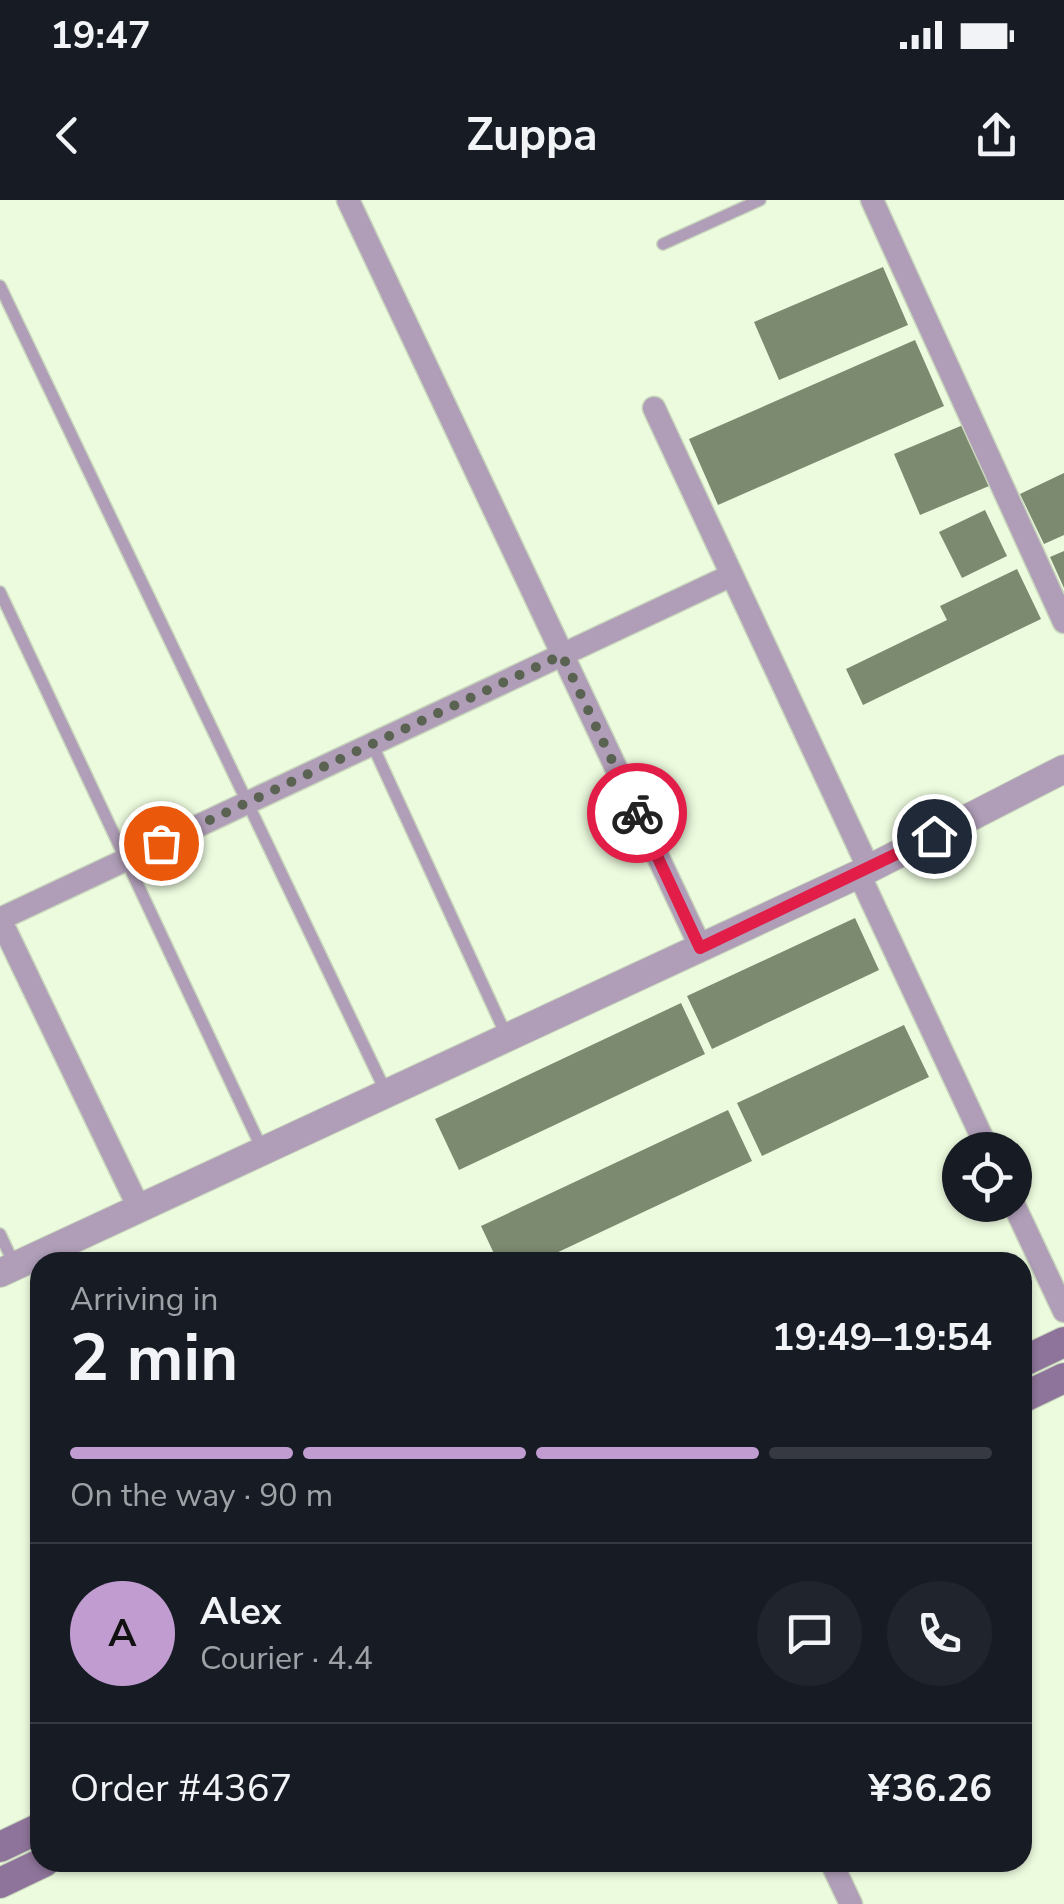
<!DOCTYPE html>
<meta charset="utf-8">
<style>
:root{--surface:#171b24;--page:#20242c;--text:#f1f3f6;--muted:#9ea1a6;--line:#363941;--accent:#c09cd0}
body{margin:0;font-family:"Nunito Sans",sans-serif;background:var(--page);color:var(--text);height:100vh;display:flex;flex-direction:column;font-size:38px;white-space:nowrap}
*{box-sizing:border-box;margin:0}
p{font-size:32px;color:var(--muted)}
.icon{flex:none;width:55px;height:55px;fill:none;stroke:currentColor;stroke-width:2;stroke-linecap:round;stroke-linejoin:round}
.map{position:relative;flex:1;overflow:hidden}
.panel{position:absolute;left:30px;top:1052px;width:1002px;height:620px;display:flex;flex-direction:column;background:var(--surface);border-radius:30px;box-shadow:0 2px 8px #0004}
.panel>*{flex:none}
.controls{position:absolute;left:942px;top:932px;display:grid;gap:20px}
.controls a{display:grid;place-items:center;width:90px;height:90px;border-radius:50%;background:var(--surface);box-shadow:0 2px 8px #0004;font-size:50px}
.pin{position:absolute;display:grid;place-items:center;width:85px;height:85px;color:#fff;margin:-42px;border:5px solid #fff;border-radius:50%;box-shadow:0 2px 10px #0007}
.courier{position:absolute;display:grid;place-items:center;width:100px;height:100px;margin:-50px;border:8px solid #e11d48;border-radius:50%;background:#fff;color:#222;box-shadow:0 2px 12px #0007}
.head em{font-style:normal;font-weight:700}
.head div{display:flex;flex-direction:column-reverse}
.head{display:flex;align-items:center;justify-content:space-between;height:170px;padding:0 40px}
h1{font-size:65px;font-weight:700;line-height:75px}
.bar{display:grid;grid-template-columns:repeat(4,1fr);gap:15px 10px;align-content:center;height:120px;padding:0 40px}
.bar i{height:12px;border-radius:8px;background:var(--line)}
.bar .on{background:var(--accent)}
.bar p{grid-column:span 4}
.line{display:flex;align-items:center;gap:25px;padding:0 40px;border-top:2px solid var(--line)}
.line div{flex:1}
.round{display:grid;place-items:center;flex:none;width:105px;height:105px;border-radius:52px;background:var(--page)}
.status{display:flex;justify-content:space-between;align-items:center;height:70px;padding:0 50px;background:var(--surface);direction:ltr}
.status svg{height:28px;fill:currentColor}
header{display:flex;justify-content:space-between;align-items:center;height:130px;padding:0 40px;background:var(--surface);font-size:45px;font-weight:700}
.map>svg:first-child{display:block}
.building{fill:#7c8a70}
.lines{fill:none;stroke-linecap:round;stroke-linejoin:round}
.service-casing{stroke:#c8d6bc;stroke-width:14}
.minor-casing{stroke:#c8d6bc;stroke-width:25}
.tertiary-casing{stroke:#c8d6bc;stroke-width:30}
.secondary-casing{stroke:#c8d6bc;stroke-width:32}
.service{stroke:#b09eb8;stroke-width:11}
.minor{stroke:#b09eb8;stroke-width:22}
.tertiary{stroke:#b09eb8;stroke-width:28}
.secondary{stroke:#8e749a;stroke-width:30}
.done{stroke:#5a6352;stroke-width:10;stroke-dasharray:0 18}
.route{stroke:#e11d48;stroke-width:12}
</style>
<div class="status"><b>19:47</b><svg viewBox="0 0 49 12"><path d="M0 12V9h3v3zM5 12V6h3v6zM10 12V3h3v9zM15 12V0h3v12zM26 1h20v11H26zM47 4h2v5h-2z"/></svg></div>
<header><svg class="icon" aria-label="back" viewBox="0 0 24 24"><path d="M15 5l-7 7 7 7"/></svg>Zuppa<svg class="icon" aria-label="share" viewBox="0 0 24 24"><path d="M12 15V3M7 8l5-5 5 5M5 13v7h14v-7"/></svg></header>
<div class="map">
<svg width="1064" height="1704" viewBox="0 0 1064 1704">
<rect width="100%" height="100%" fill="#ecfbde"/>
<path class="building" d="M883,67l25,58 -129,55 -25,-58z
M915,140l29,66 -226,99 -29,-66z
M963,225l26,61 -69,29 -26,-61z
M1064,273v62l-20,9 -24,-50z
M985,310l22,46 -45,22 -23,-46z
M1064,351v37l-14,-31z
M1017,369l24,50 -178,86 -17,-36 101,-49 -7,-14z
M855,718l24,52 -167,79 -25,-53z
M681,803l24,51 -246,116 -24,-51z
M904,825l25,52 -167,79 -25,-53z
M728,910l24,51 -215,101h-39l-17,-36z"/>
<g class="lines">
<g class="service-casing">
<path id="service" d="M663,44l97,-44
M0,86l387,808
M0,392l263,559
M372,544l135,293
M0,1034l15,32"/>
</g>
<g class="minor-casing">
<path id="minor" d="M348,0l353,748
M872,0l192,422
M654,208l215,461
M859,674l129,276
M0,719l732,-344
M0,719l139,289
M1014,1005l50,106
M831,1662l20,42"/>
</g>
<g class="tertiary-casing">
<path id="tertiary" d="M0,1073l859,-399 205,-105"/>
</g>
<g class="secondary-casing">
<path id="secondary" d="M1022,1162l42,-20
M1022,1198l42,-20
M0,1647l40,-19
M0,1683l44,-21"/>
</g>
<use href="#service" class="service"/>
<use href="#minor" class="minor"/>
<use href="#tertiary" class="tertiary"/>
<use href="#secondary" class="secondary"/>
</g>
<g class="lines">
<path class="done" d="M161,643l401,-188 75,158"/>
<path class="route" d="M637,613l63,135 234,-112"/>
</g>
</svg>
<div class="controls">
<a><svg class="icon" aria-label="locate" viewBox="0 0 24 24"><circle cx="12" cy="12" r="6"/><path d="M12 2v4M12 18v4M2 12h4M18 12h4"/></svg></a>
</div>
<div class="pin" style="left:161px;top:643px;background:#ea580c"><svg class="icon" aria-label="bag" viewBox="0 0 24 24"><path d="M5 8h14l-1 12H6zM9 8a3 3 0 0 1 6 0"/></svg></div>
<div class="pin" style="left:934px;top:636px;background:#1f2937"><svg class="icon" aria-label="home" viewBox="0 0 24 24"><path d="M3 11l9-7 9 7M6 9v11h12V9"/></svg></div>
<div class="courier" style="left:637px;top:613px"><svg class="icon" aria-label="bike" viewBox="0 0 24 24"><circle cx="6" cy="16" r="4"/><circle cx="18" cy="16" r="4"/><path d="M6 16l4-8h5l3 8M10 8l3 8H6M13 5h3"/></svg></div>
<section class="panel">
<div class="head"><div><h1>2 min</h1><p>Arriving in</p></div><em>19:49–19:54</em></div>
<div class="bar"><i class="on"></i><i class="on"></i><i class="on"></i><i></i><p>On the way · 90 m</p></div>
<div class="line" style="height:180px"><b class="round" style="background:var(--accent);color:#111">A</b><div><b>Alex</b><p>Courier · 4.4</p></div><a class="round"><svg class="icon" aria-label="chat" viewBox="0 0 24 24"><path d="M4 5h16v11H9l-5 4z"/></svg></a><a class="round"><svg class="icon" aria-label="phone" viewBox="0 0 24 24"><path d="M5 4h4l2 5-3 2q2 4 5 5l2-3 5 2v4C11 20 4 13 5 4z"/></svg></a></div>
<div class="line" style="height:130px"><div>Order #4367</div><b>¥36.26</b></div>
</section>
</div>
